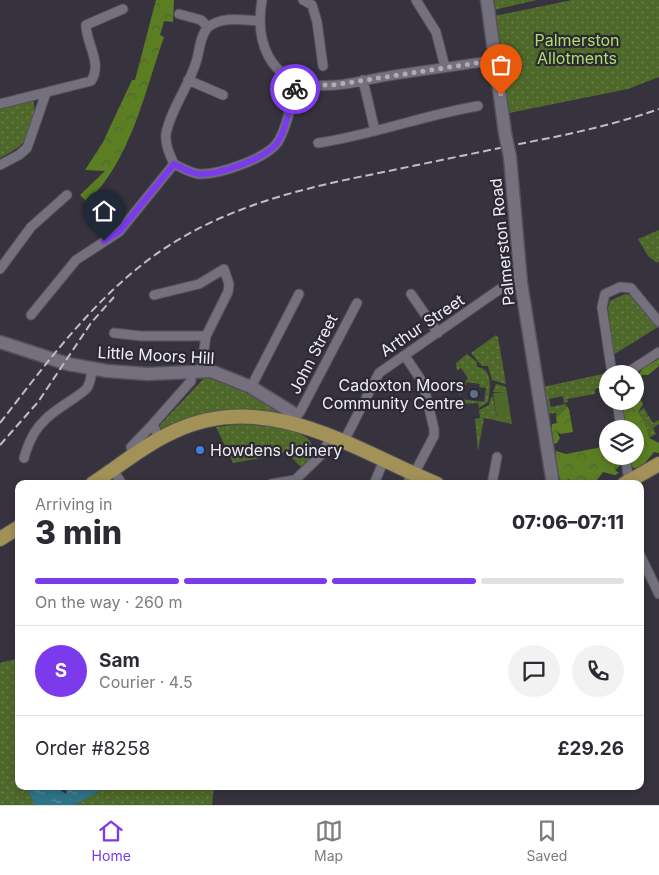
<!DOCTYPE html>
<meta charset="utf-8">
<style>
:root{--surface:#fff;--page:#f2f2f3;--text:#2b2b33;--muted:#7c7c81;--line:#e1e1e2;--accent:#7c3aed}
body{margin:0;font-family:Inter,sans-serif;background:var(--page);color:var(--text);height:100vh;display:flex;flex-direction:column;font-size:19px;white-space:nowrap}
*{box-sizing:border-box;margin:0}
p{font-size:16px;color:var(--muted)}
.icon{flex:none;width:28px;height:28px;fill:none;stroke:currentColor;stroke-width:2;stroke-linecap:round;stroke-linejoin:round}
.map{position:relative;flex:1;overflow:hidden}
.details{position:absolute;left:15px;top:480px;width:629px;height:310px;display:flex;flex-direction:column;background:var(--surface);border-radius:10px;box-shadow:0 2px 8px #0003}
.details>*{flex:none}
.controls{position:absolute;left:599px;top:365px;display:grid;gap:10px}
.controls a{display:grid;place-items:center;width:45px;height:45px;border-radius:50%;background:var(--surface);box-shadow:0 2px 8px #0003;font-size:25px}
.pin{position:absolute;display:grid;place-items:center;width:42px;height:42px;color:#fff;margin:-51px -21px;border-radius:50% 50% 50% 0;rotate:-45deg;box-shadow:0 0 5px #0007}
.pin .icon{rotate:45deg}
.courier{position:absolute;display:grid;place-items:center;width:50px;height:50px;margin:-25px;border:4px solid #7c3aed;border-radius:50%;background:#fff;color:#222;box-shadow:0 1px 6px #0007}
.head em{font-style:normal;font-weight:800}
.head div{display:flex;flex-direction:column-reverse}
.head{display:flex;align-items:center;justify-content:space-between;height:85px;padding:0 20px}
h1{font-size:32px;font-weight:800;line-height:38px}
.bar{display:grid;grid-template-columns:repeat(4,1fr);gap:8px 5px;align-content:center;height:60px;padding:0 20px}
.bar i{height:6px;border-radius:4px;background:var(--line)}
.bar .on{background:var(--accent)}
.bar p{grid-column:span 4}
.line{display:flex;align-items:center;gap:12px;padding:0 20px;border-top:1px solid var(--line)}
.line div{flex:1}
.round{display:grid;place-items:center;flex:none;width:52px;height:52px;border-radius:26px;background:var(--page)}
.menu{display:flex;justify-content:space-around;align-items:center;height:70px;border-top:1px solid var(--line);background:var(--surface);font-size:14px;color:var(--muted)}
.menu a{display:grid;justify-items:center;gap:2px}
.menu .on{color:var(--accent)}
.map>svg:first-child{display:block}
.green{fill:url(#green-dots)}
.forest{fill:url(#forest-crowns)}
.pitch{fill:#4e6829}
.water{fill:url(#water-ripples)}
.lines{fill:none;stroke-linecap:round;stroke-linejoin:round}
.street-casing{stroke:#54515a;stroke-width:11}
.secondary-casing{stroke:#54515a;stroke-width:15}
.primary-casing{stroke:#54515a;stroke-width:16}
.street{stroke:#74707d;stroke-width:9}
.secondary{stroke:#74707d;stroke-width:12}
.primary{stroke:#a39257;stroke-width:14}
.rail{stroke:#bfbdc5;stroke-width:2;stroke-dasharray:8 4;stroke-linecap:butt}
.secondary-bridge-casing{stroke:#54515a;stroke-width:15;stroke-linecap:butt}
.secondary-bridge{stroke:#74707d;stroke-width:12}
.done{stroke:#aeacb4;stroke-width:5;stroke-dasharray:0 9}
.route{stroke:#7c3aed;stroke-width:6}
.service-dot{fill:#5c6f8a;stroke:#2c2933;stroke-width:2}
.shop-dot{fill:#3f7fe0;stroke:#2c2933;stroke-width:2}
.labels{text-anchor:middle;stroke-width:4.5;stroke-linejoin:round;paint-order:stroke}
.park-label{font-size:16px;fill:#aedf6c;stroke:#2c2933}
.street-label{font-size:16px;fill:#efedf4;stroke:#2c2933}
.poi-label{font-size:16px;fill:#efedf4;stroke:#2c2933;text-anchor:end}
</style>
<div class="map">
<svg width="659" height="805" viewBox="0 0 659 805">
<defs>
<pattern id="green-dots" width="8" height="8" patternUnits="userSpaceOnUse" patternTransform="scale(1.25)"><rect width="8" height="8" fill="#4e6829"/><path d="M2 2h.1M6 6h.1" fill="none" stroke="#687e49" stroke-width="1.8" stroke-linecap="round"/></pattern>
<pattern id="forest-crowns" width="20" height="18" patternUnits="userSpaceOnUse" patternTransform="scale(1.25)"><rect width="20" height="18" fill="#5b7e23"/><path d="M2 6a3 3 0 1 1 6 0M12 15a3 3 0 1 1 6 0" fill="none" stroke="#526534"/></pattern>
<pattern id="water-ripples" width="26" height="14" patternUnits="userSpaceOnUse" patternTransform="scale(1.25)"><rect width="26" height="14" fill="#2f7387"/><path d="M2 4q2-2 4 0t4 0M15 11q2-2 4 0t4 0" fill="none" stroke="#588e9e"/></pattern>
</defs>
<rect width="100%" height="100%" fill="#36333e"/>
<path class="green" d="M493,0h44l-43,10z
M572,0h87v77l-31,12 -119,24 -15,-97z
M32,99c7,12 -2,36 -11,46 -6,5 -14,9 -21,13v-53z
M659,230v31l-2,2 -9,-7 -10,-17z
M625,294l6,1 27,32 -45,28 -5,-47 2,-7z
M496,335l2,2 8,47 -14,-4 -4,-14h-6l-11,-13z
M467,354l10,8v5c17,2 13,23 11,35l-9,6 -1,-5 -18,1v-5l24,3 2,-14 -7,-1 1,-3 -14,-2v3h-3l-3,11 -2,-13 6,1 4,-6 -7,-10 -4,3 -1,-8z
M607,373v13l-12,3v5l-28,5 1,3 -4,1 -1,-7 -14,3 2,8 14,-3 4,5h-4l-9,9v-5l-8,1 -5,-27z
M206,376l14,4 57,28 1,5h-67l-50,16 -2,-3z
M496,384l10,3 6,37 -28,-6 -6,33 -3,-32 5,-1 -1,-8 10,-5 2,-8h2l4,21 9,-26h-13z
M644,408l4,7 -2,2 3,-1 4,7 6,-3v4l-6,4 3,6 -7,4 -3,-13 -8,-13z
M240,424c17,1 63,2 71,19 2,5 1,11 0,16l-8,10 -18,-18 -6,4 -46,8 -17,-36z
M19,658v128h9l1,8 6,11h-35v-142z
M108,786h106l-2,19h-137z"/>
<path class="forest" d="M156,0h18l-1,22 -9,-1 -4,14 4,2c-20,57 -33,123 -77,165l-7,-7 25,-24 -20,-1 18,-28 29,-62h3z
M659,359v7l-11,9h-6l-1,6 -6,1v-8h-6h10l4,-6z
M635,396l4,1 4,7 -5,8 8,13 3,13 10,5v10l-5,-1 -14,17 -9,-2v-11h4v-3l4,-1 3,-13 -7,-3v-7h-10l-6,-28h16z
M565,409h4l4,23 -13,2 -3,-2 3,6 -3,5 -4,1 -3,-16 2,-1v-3l5,-1 -1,-5z
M607,446l1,10 14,1v7l-7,6 4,3 -4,2 -12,-3 -9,12h-17l-9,-5 -2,5h-4l-9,-22 3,-11 10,3z"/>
<path class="pitch" d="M506,392l4,25 -13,1 -4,-25z"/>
<path class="water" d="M28,786h26l12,8 1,-5 -3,-3h44l-33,19h-40l-6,-11z"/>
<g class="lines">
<g class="street-casing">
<path id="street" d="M262,0c-7,40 6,80 52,85 26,3 54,-6 80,-10 34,-5 68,-10 102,-15
M303,0l9,5 5,17 6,44
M416,0l20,32 9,35
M179,14l22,6 7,7c15,-11 33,-7 51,-6
M208,27c-8,9 -8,21 -11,32 -7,26 -26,49 -31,75 -1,11 4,21 8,30 8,4 16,9 25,10 19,1 71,-16 80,-34 10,-17 12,-40 19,-59
M188,80l35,15
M363,80l12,51
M0,104l91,-23c12,-18 -5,-37 -5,-56l37,-16
M318,143c54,-8 106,-28 160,-37
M0,165l19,-10 8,-7 19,-55
M0,269l31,-42 36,-32
M411,294l27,39
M154,295l45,-11 25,-15 5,15 -1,8 -22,44 -5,34
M31,315l45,-55 43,-28 55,-68
M114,333l27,3h65
M405,356l18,27 11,46v7l-20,38
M612,374l-10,-67 3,-13 15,-7 11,1 28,34
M625,374l34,-22
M251,387l48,-93
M617,401l4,28
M295,417l5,-5 57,-109
M159,439l-6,-15 38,-43v-10
M344,441l35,-68 141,-98
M134,455l-3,-8 22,-23
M625,456l4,25
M24,458c4,-14 9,-27 20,-37 9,-11 38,-26 43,-33 4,-6 4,-13 5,-19
M113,470l9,14
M411,472l-2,7 3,5
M271,484l24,-4
M291,484l30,-29 11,-19
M374,484l10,-24
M492,484l5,-27
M640,555l19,39"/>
</g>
<g class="secondary-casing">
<path id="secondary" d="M487,0l18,133
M510,157l11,126 32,201
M0,342l68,22 39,7 41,3 63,-3 40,16 42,26 2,10"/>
</g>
<g class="primary-casing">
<path id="primary" d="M92,484c27,-18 54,-40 83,-53 92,-43 180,19 262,53
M624,484l35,-20
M0,539l19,-12"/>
</g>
<use href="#street" class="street"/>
<use href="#secondary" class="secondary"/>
<use href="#primary" class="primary"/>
<path class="rail" d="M0,423c45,-58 89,-118 148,-163 67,-50 145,-70 226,-86 48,-10 97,-20 145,-30 47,-9 95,-19 140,-35
M0,445l38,-43 53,-79 23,-26"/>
<g class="secondary-bridge-casing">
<path id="secondary-bridge" d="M505,133l5,24"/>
</g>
<use href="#secondary-bridge" class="secondary-bridge"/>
</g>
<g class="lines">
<path class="done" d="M295,89l3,-8 16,4h19l163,-25 5,35"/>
<path class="route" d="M104,241l15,-9 55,-68c8,4 16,9 25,10 19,1 71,-16 80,-34 9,-15 10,-35 16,-51"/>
</g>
<circle class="service-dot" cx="474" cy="394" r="5"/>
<circle class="shop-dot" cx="200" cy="450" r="5"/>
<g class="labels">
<g class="park-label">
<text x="577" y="46">Palmerston<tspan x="577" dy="18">Allotments</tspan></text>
</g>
<g class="street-label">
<text transform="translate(502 242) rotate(-96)" y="6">Palmerston Road</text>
<text transform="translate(422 325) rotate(-34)" y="6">Arthur Street</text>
<text transform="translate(313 354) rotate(-63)" y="6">John Street</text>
<text transform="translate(156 355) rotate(3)" y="6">Little Moors Hill</text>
</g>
<g class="poi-label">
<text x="464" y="391">Cadoxton Moors<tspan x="464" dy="18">Community Centre</tspan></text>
<text x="210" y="456" text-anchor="start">Howdens Joinery</text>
</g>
</g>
</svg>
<div class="controls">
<a><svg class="icon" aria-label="locate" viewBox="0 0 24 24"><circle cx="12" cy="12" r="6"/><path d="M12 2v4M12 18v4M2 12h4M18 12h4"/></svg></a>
<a><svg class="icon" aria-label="layers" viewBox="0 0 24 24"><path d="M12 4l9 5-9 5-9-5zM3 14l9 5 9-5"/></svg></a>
</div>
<div class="pin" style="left:501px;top:95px;background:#ea580c"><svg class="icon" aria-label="bag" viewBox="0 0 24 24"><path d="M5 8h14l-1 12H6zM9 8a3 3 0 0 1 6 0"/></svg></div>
<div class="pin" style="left:104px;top:241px;background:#1f2937"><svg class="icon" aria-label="home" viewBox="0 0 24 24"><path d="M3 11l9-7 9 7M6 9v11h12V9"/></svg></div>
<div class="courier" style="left:295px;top:89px"><svg class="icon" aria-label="bike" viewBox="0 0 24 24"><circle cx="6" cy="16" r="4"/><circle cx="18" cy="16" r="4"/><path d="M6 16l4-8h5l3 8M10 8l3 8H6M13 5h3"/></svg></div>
<section class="details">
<div class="head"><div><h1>3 min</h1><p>Arriving in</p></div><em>07:06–07:11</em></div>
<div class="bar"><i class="on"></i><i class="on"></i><i class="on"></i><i></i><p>On the way · 260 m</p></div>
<div class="line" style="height:90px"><b class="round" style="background:var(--accent);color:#fff">S</b><div><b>Sam</b><p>Courier · 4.5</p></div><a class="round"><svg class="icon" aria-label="chat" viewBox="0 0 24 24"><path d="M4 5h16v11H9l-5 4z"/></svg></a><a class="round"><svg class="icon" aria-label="phone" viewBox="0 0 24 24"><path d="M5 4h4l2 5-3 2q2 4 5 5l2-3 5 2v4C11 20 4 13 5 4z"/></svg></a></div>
<div class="line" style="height:65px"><div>Order #8258</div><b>£29.26</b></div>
</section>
</div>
<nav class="menu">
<a class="on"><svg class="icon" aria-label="home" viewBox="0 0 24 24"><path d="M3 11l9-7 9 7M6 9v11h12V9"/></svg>Home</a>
<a><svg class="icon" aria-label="map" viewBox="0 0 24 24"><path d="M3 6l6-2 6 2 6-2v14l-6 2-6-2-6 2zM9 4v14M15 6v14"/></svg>Map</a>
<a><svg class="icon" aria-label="saved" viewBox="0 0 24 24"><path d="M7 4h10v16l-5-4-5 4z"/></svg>Saved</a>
</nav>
